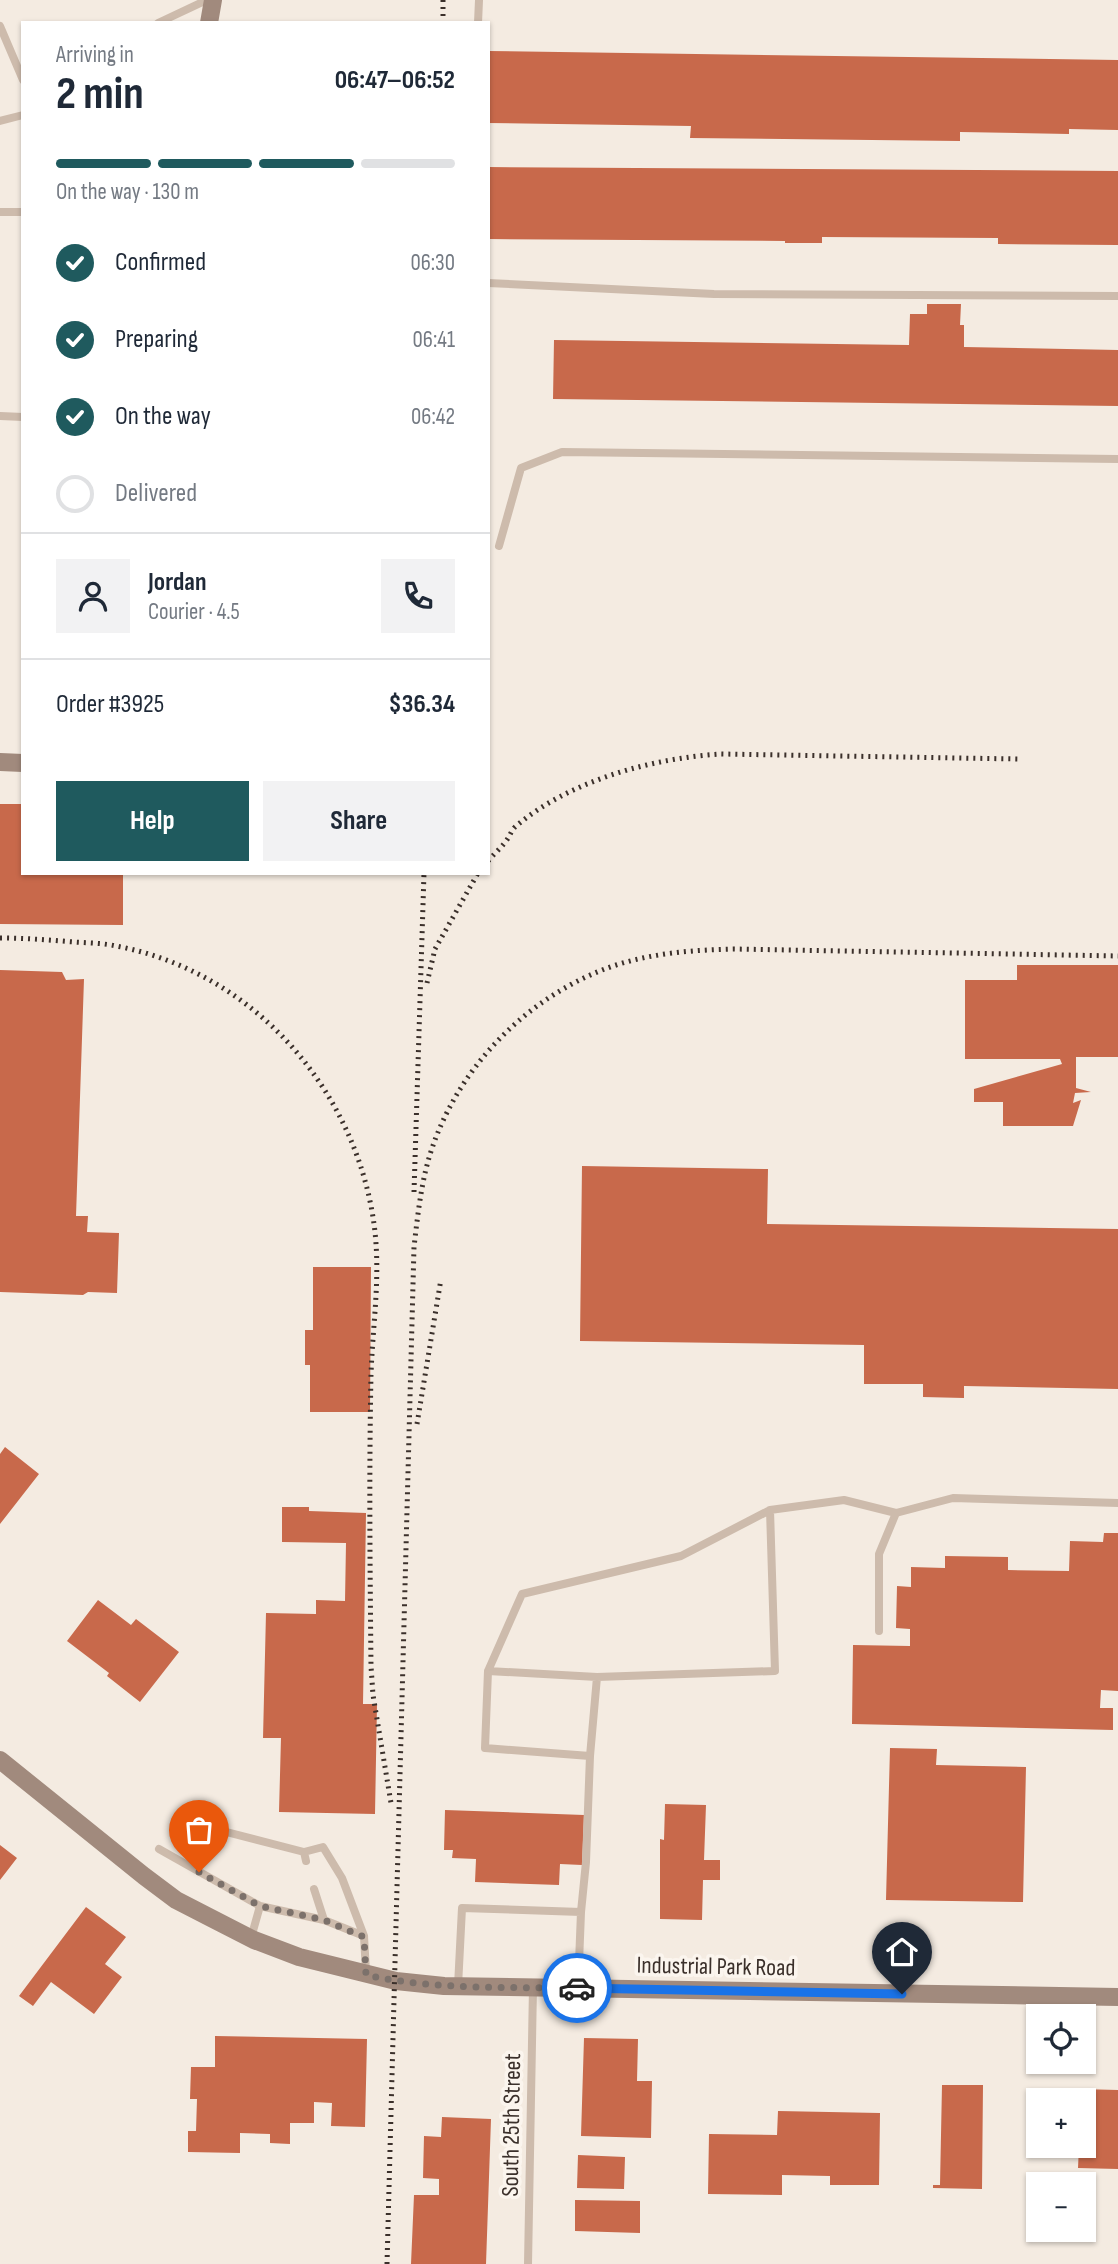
<!DOCTYPE html>
<meta charset="utf-8">
<style>
:root{--surface:#fff;--page:#f2f2f3;--text:#1f2937;--muted:#747a83;--line:#e0e1e3;--accent:#1f5a5e}
body{margin:0;font-family:"Sofia Sans Condensed",sans-serif;background:var(--page);color:var(--text);height:100vh;display:flex;flex-direction:column;font-size:26px;white-space:nowrap}
*{box-sizing:border-box;margin:0}
p{font-size:23px;color:var(--muted)}
.icon{flex:none;width:38px;height:38px;fill:none;stroke:currentColor;stroke-width:2;stroke-linecap:round;stroke-linejoin:round}
.map{position:relative;flex:1;overflow:hidden}
.side{position:absolute;left:21px;top:21px;width:469px;height:854px;display:flex;flex-direction:column;background:var(--surface);border-radius:0px;box-shadow:0 2px 5px #0004}
.side>*{flex:none}
.controls{position:absolute;left:1026px;top:2004px;display:grid;gap:14px}
.controls a{display:grid;place-items:center;width:70px;height:70px;border-radius:0px;background:var(--surface);box-shadow:0 2px 5px #0004;font-size:35px}
.pin{position:absolute;display:grid;place-items:center;width:60px;height:60px;color:#fff;margin:-72px -30px;border-radius:50% 50% 50% 0;rotate:-45deg;box-shadow:0 0 7px #0007}
.pin .icon{rotate:45deg}
.courier{position:absolute;display:grid;place-items:center;width:70px;height:70px;margin:-35px;border:5px solid #1a73e8;border-radius:50%;background:#fff;color:#222;box-shadow:0 2px 9px #0007}
.overview em{font-style:normal;font-weight:700}
.overview div{display:flex;flex-direction:column-reverse}
.overview{display:flex;align-items:center;justify-content:space-between;height:119px;padding:0 35px}
h1{font-size:46px;font-weight:700;line-height:52px}
.bar{display:grid;grid-template-columns:repeat(4,1fr);gap:10px 7px;align-content:center;height:84px;padding:0 35px}
.bar i{height:9px;border-radius:5px;background:var(--line)}
.bar .active{background:var(--accent)}
.bar p{grid-column:span 4}
.line{display:flex;align-items:center;gap:18px;padding:0 35px;border-top:2px solid var(--line)}
.line div{flex:1}
.round{display:grid;place-items:center;flex:none;width:74px;height:74px;border-radius:0px;background:var(--page)}
ol{padding:0 35px;list-style:none}
li{display:flex;align-items:center;gap:21px;height:77px}
li p{margin-inline-start:auto}
li .icon{padding:7px;border-radius:50%;background:var(--accent);color:#fff;stroke-width:4}
li:last-child{color:var(--muted)}
li i{width:38px;height:38px;border:4px solid var(--line);border-radius:50%}
.primary-button{display:flex;gap:14px;margin-top:auto;padding:14px 35px}
.primary-button a{flex:1;height:80px;border-radius:0px;background:var(--accent);color:#fff;font-size:28px;font-weight:700;line-height:80px;text-align:center}
.primary-button a+a{background:var(--page);color:var(--text)}
.map>svg:first-child{display:block}
.building{fill:#c8694b}
.lines{fill:none;stroke-linecap:round;stroke-linejoin:round}
.lane{stroke:#cdbbac;stroke-width:8}
.secondary{stroke:#a18a7d;stroke-width:18}
.rail{stroke:#3b302b;stroke-width:5;stroke-dasharray:2 5;stroke-linecap:butt}
.done{stroke:#7c716b;stroke-width:7;stroke-dasharray:0 12.6}
.route{stroke:#1a73e8;stroke-width:9}
.labels{text-anchor:middle;stroke-width:7;stroke-linejoin:round;paint-order:stroke}
.street-label{font-size:24px;fill:#3b302b;stroke:#fbf5ee}
</style>
<div class="map">
<svg width="1118" height="2264" viewBox="0 0 1118 2264">
<rect width="100%" height="100%" fill="#f4ebe1"/>
<path class="building" d="M488,51l630,9v70l-49,-1v5l-109,-2v9l-270,-3 1,-12 -203,-3z
M488,167l630,4v74l-120,-1v-6l-176,-1v6h-37v-2l-297,-2z
M927,304h34l-1,21h4v22l154,3v56l-565,-7 1,-59 355,5 1,-31h17z
M0,804h23v69h100v52l-123,-1z
M1017,965h101v92h-42v31l15,4 -16,1 -2,10 8,-3 -8,26h-70v-24h-29v-13l88,-25 -2,-5h-95v-79h52z
M0,970l62,2 4,8 18,-1 -8,237h12l-1,16 32,1 -2,60 -29,-1 -5,3 -83,-3z
M582,1166l186,3 -1,55 351,5v160l-154,-3v12l-41,-1v-13h-59v-39l-284,-4z
M313,1267h58l-1,145h-60v-47h-5v-35h8z
M5,1447l34,27 -39,50v-70z
M282,1507h27v4l57,2 -3,191h14l-2,110 -96,-2 2,-74h-18l3,-125 50,1v-14l29,1 1,-58 -64,-1z
M1104,1533h14v158l-17,-1 -1,18h13v22l-261,-6 1,-79 57,1v-17l-14,-1 1,-42 14,1v-20l34,1v-12l63,1v13l61,1 1,-30 33,1z
M98,1600l33,25 5,-6 43,33 -39,50 -33,-26 2,-3 -42,-32z
M890,1748l47,1 -1,16 90,2 -3,135 -137,-2z
M665,1804l41,1 -2,55h16v20h-17l-1,40 -42,-1v-80l4,1z
M445,1810l139,5 -2,50 -22,-1 -1,21 -84,-3 1,-23 -24,-1 1,-8h-9z
M0,1845l17,13 -17,22z
M86,1907l40,30 -21,27 17,13 -28,37 -43,-32 -18,24 -14,-10z
M215,2036l152,3 -2,88 -34,-1 1,-23 -18,-1v21h-24v21l-20,-1v-9l-30,-1v20l-52,-1v-21h8l1,-32h-7l1,-32h24z
M584,2038l54,1 -1,42h15l-1,57 -70,-2z
M942,2085h41l-1,104 -49,-1v-3h7z
M1079,2089l39,1v79l-40,-1 1,-22h4v-46h-4z
M778,2111l102,2 -1,72h-49v-9l-48,-1v20l-74,-1 1,-60 68,1z
M442,2117l49,2 -5,145h-75l3,-69h25v-16l-16,-1 1,-42 17,1z
M578,2155l47,2 -1,32 -47,-1z
M575,2200l65,1v32l-65,-2z"/>
<g class="lines">
<path class="lane" d="M158,23l49,-23
M478,23l1,-23
M0,26l23,54
M0,121l23,-6
M0,212h23
M488,283l226,11 404,2
M0,416l23,1
M499,546l22,-78 41,-16 556,7
M879,1631v-77l17,-41 57,-15 165,5
M488,1671l109,6 178,-6 -5,-161
M590,1756l7,-79
M176,1819l128,33 2,9
M159,1849l101,57 -9,32
M304,1852l19,-5 19,31 22,58
M314,1889l10,31
M260,1906l64,14 40,16 2,36
M581,1912l5,-50 4,-106 -105,-8 3,-77 34,-77 159,-38 89,-46 74,-10 52,13
M458,1986l4,-78 119,4 -3,76
M528,2264l5,-277"/>
<path class="secondary" d="M209,23l4,-23
M0,762l23,1
M0,1760l144,116 32,24 35,18 43,22 45,17 97,24 48,5 674,11"/>
<path class="rail" d="M443,23v-23
M488,861c6,-7 13,-13 18,-20 4,-5 5,-10 9,-14 53,-46 137,-69 206,-73l297,5
M0,938c25,0 49,2 74,4 14,1 29,1 42,4 130,24 230,132 255,260 12,60 2,109 0,169 -2,96 -1,194 0,291l2,29 18,108
M427,983l8,-34 43,-76
M414,1192l10,-319
M417,1424l24,-145
M387,2264l27,-1017c3,-26 6,-53 12,-78 23,-93 97,-172 187,-203 39,-13 80,-16 121,-17l384,7"/>
</g>
<g class="lines">
<path class="done" d="M199,1872l61,34 64,14 40,17 2,38c69,15 141,12 211,13"/>
<path class="route" d="M577,1988l325,6"/>
</g>
<g class="labels">
<g class="street-label">
<text transform="translate(716 1966) rotate(1)" y="8">Industrial Park Road</text>
<text transform="translate(511 2125) rotate(-89)" y="8">South 25th Street</text>
</g>
</g>
</svg>
<div class="controls">
<a><svg class="icon" aria-label="locate" viewBox="0 0 24 24"><circle cx="12" cy="12" r="6"/><path d="M12 2v4M12 18v4M2 12h4M18 12h4"/></svg></a>
<a>+</a>
<a>−</a>
</div>
<div class="pin" style="left:199px;top:1872px;background:#ea580c"><svg class="icon" aria-label="bag" viewBox="0 0 24 24"><path d="M5 8h14l-1 12H6zM9 8a3 3 0 0 1 6 0"/></svg></div>
<div class="pin" style="left:902px;top:1994px;background:#1f2937"><svg class="icon" aria-label="home" viewBox="0 0 24 24"><path d="M3 11l9-7 9 7M6 9v11h12V9"/></svg></div>
<div class="courier" style="left:577px;top:1988px"><svg class="icon" aria-label="car" viewBox="0 0 24 24"><path d="M5 17H2v-5l4-1 3-4h7l3 4 3 1v5h-3M9 17h6M6 11h13"/><circle cx="7" cy="17" r="2"/><circle cx="17" cy="17" r="2"/></svg></div>
<section class="side">
<div class="overview"><div><h1>2 min</h1><p>Arriving in</p></div><em>06:47–06:52</em></div>
<div class="bar"><i class="active"></i><i class="active"></i><i class="active"></i><i></i><p>On the way · 130 m</p></div>
<ol>
<li><svg class="icon" aria-label="check" viewBox="0 0 24 24"><path d="M5 12l5 5 9-10"/></svg>Confirmed<p>06:30</p></li>
<li><svg class="icon" aria-label="check" viewBox="0 0 24 24"><path d="M5 12l5 5 9-10"/></svg>Preparing<p>06:41</p></li>
<li><svg class="icon" aria-label="check" viewBox="0 0 24 24"><path d="M5 12l5 5 9-10"/></svg>On the way<p>06:42</p></li>
<li><i></i>Delivered</li>
</ol>
<div class="line" style="height:126px"><a class="round"><svg class="icon" aria-label="person" viewBox="0 0 24 24"><circle cx="12" cy="8" r="4"/><path d="M4 21q1-7 8-7t8 7"/></svg></a><div><b>Jordan</b><p>Courier · 4.5</p></div><a class="round"><svg class="icon" aria-label="phone" viewBox="0 0 24 24"><path d="M5 4h4l2 5-3 2q2 4 5 5l2-3 5 2v4C11 20 4 13 5 4z"/></svg></a></div>
<div class="line" style="height:91px"><div>Order #3925</div><b>$36.34</b></div>
<div class="primary-button"><a>Help</a><a>Share</a></div>
</section>
</div>
